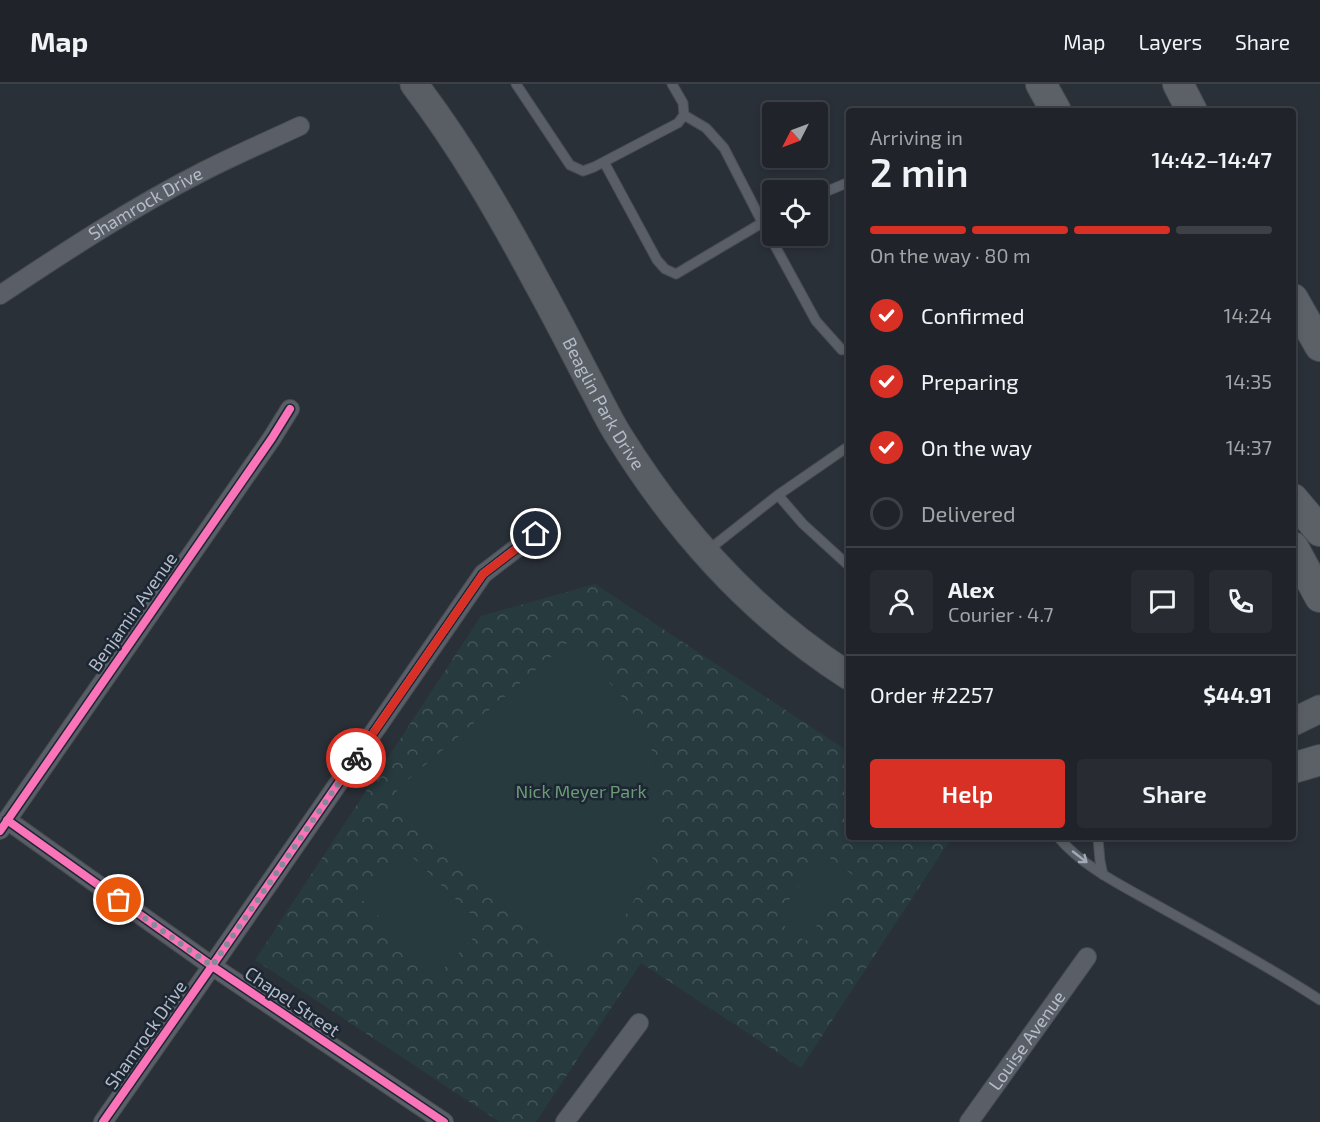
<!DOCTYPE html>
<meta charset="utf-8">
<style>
:root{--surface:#20242a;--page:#282c32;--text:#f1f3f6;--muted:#a2a4a8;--line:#3d4147;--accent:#d93025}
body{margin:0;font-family:"Exo 2",sans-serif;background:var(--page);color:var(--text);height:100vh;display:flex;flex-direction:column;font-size:22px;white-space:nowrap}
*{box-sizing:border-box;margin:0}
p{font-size:20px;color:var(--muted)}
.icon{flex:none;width:33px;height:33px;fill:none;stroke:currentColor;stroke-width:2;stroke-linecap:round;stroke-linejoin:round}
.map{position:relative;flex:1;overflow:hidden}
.drawer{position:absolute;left:846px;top:24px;width:450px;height:732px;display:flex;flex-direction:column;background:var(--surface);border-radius:6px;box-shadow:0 3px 9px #0003,0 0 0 2px var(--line)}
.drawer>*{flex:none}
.needle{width:39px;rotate:228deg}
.controls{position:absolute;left:762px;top:18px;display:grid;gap:12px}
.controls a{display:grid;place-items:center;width:66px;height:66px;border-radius:6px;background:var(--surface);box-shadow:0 3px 9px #0003,0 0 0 2px var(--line);font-size:30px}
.pin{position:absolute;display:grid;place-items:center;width:51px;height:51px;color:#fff;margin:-26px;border:3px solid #fff;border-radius:50%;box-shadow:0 2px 6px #0007}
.courier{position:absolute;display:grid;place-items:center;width:60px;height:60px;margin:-30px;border:4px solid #d93025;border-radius:50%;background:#fff;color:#222;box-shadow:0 2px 8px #0007}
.headline em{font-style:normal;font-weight:600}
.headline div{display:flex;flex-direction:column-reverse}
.headline{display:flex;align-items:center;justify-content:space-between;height:102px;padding:0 24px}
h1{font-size:39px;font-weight:600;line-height:45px}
.bar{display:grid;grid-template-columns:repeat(4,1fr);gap:9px 6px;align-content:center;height:72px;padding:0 24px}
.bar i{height:8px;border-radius:4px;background:var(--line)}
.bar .selected{background:var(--accent)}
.bar p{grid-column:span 4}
.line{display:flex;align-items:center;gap:15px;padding:0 24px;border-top:2px solid var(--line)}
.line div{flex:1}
.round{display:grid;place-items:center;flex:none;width:63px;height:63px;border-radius:6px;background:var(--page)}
ol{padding:0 24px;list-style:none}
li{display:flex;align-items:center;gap:18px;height:66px}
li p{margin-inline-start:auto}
li .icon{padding:6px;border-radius:50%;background:var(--accent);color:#fff;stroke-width:4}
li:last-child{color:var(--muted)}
li i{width:33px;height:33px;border:3px solid var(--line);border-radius:50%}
.button{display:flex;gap:12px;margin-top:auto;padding:12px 24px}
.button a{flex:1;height:69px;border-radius:6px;background:var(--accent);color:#fff;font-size:24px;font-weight:600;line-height:69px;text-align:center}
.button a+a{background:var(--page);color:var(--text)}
header{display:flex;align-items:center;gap:36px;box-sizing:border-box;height:84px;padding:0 30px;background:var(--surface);border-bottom:2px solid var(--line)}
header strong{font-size:28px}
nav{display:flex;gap:33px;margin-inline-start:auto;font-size:21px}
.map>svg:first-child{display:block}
.park{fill:url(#park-crowns)}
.garden{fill:#273a3e}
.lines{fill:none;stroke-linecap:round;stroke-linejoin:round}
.service-casing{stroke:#484c53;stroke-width:11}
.minor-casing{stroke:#484c53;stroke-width:20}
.secondary-casing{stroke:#484c53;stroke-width:29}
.primary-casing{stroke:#484c55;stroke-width:32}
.service{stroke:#5a5e66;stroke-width:9}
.minor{stroke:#5a5e66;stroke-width:18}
.secondary{stroke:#595d64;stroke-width:27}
.primary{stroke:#5c6168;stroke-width:30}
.cycleway-casing{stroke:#1d2633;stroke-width:11}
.cycleway{stroke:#fb73b8;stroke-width:8}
.oneway{stroke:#a2a9b5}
.done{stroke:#848b96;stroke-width:6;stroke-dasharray:0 10.8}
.route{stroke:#d93025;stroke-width:8}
.labels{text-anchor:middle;stroke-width:5;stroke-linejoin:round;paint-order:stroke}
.street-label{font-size:18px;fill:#b4bcc9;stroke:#1d2633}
.park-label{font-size:18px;fill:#6b9a76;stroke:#1d2633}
</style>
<header>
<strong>Map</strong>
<nav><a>Map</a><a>Layers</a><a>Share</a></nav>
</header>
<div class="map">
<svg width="1320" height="1038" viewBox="0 0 1320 1038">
<defs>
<pattern id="park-crowns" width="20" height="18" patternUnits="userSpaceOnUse" patternTransform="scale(1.5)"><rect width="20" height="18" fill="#273a3e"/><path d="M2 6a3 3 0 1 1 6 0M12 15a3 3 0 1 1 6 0" fill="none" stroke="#445559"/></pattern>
</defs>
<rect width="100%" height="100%" fill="#2a3038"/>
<path class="park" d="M595,500l254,168v85h103l-151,231 -160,-105 -105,159h-36l-245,-162 226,-344z"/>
<path class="garden" d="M572,555l55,64 22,36 10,41v52l-11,44 -23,40 -33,37 -19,15 -178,-160 2,-19z
M404,765l80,78 -46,47 -80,-78z
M823,769l31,23 -49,65 -30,-22z"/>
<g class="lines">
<g class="service-casing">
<path id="service" d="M516,0l54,81 13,6 11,-4 84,-44 6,-8 -1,-12 -11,-19
M684,31l22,13 18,20 38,74 54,99 26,29
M604,78l53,98 8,9 11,5 96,-57
M818,111l31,-13
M778,411l25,29 46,42
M707,467l71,-56 71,-49
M1058,753c27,32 67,50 102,70 54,30 108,59 160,93
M1099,753l-1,2 2,22 3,14"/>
</g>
<g class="minor-casing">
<g id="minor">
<path id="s1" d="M0,211c66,-44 133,-88 204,-124 31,-16 64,-30 96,-45"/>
<path d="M7,736l205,146 232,156"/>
<path d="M0,746l272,-392 18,-29"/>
<path d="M103,1038l109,-156 271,-392 52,-40"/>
<path d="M565,1038l74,-99"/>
<path id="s2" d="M969,1038l118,-165"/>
</g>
</g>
<g class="secondary-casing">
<g id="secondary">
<path id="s3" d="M414,0c48,63 87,131 124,200 20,36 38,72 57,108 8,15 15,30 24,44 59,95 136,180 230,240"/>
<path d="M1293,638l27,-13"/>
</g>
</g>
<g class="primary-casing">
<path id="primary" d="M1041,0l15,27
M1178,0l14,27
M1293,215l27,47
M1293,415l27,32
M1293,463l27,50
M1293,684l27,-8"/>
</g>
<use href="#service" class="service"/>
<use href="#minor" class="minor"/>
<use href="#secondary" class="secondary"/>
<use href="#primary" class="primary"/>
<g class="cycleway-casing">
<path id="cycleway" d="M7,736l205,146 232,156
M0,747l272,-393 18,-29
M103,1038l109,-156 271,-392 52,-40"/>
</g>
<use href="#cycleway" class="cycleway"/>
</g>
<defs><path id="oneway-shaft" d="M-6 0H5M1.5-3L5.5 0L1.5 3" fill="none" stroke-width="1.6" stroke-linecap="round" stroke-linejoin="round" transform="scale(1.5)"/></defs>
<use class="oneway" href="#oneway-shaft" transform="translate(1080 773) rotate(38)"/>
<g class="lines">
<path class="done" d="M119,816l93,66 144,-208"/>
<path class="route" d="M356,674l127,-184 53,-40"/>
</g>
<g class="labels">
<g class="street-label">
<text dy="6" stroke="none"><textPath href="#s1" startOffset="172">Shamrock Drive</textPath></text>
<text dy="6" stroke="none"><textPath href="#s3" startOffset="372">Beaglin Park Drive</textPath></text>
<text transform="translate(133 528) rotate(-55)" y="6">Benjamin Avenue</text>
<text transform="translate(292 918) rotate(34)" y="6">Chapel Street</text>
<text transform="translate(146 951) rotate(-55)" y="6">Shamrock Drive</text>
<text dy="6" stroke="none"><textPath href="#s2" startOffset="100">Louise Avenue</textPath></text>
</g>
<g class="park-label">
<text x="581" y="714">Nick Meyer Park</text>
</g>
</g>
</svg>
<div class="controls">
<a><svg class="needle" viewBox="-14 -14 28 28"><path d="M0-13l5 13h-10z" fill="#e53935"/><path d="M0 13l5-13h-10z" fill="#a2a4a8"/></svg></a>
<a><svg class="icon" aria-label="locate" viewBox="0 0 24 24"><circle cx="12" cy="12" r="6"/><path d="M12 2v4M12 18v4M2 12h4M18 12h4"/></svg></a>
</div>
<div class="pin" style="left:119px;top:816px;background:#ea580c"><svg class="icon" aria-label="bag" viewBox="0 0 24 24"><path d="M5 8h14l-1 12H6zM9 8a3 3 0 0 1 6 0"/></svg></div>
<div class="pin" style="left:536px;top:450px;background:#1f2937"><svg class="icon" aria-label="home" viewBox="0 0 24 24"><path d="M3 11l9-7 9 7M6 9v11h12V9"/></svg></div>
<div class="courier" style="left:356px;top:674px"><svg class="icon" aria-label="bike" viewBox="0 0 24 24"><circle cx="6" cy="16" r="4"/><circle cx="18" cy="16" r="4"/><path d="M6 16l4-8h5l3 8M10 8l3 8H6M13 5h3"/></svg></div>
<section class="drawer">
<div class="headline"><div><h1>2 min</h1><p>Arriving in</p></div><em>14:42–14:47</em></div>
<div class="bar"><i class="selected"></i><i class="selected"></i><i class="selected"></i><i></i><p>On the way · 80 m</p></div>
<ol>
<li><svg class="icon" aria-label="check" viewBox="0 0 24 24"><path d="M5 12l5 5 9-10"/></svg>Confirmed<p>14:24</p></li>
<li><svg class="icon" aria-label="check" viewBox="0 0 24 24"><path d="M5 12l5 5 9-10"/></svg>Preparing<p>14:35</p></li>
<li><svg class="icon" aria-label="check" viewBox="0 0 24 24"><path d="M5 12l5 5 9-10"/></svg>On the way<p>14:37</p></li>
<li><i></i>Delivered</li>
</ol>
<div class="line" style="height:108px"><a class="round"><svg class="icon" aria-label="person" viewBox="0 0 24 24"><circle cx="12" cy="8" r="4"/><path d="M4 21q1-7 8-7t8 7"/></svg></a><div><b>Alex</b><p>Courier · 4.7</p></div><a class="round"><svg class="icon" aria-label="chat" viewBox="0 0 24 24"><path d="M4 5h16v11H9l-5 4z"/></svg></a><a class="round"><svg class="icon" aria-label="phone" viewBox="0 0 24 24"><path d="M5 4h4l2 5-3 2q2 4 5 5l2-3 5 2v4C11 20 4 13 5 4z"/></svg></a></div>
<div class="line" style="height:78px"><div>Order #2257</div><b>$44.91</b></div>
<div class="button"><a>Help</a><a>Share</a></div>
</section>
</div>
